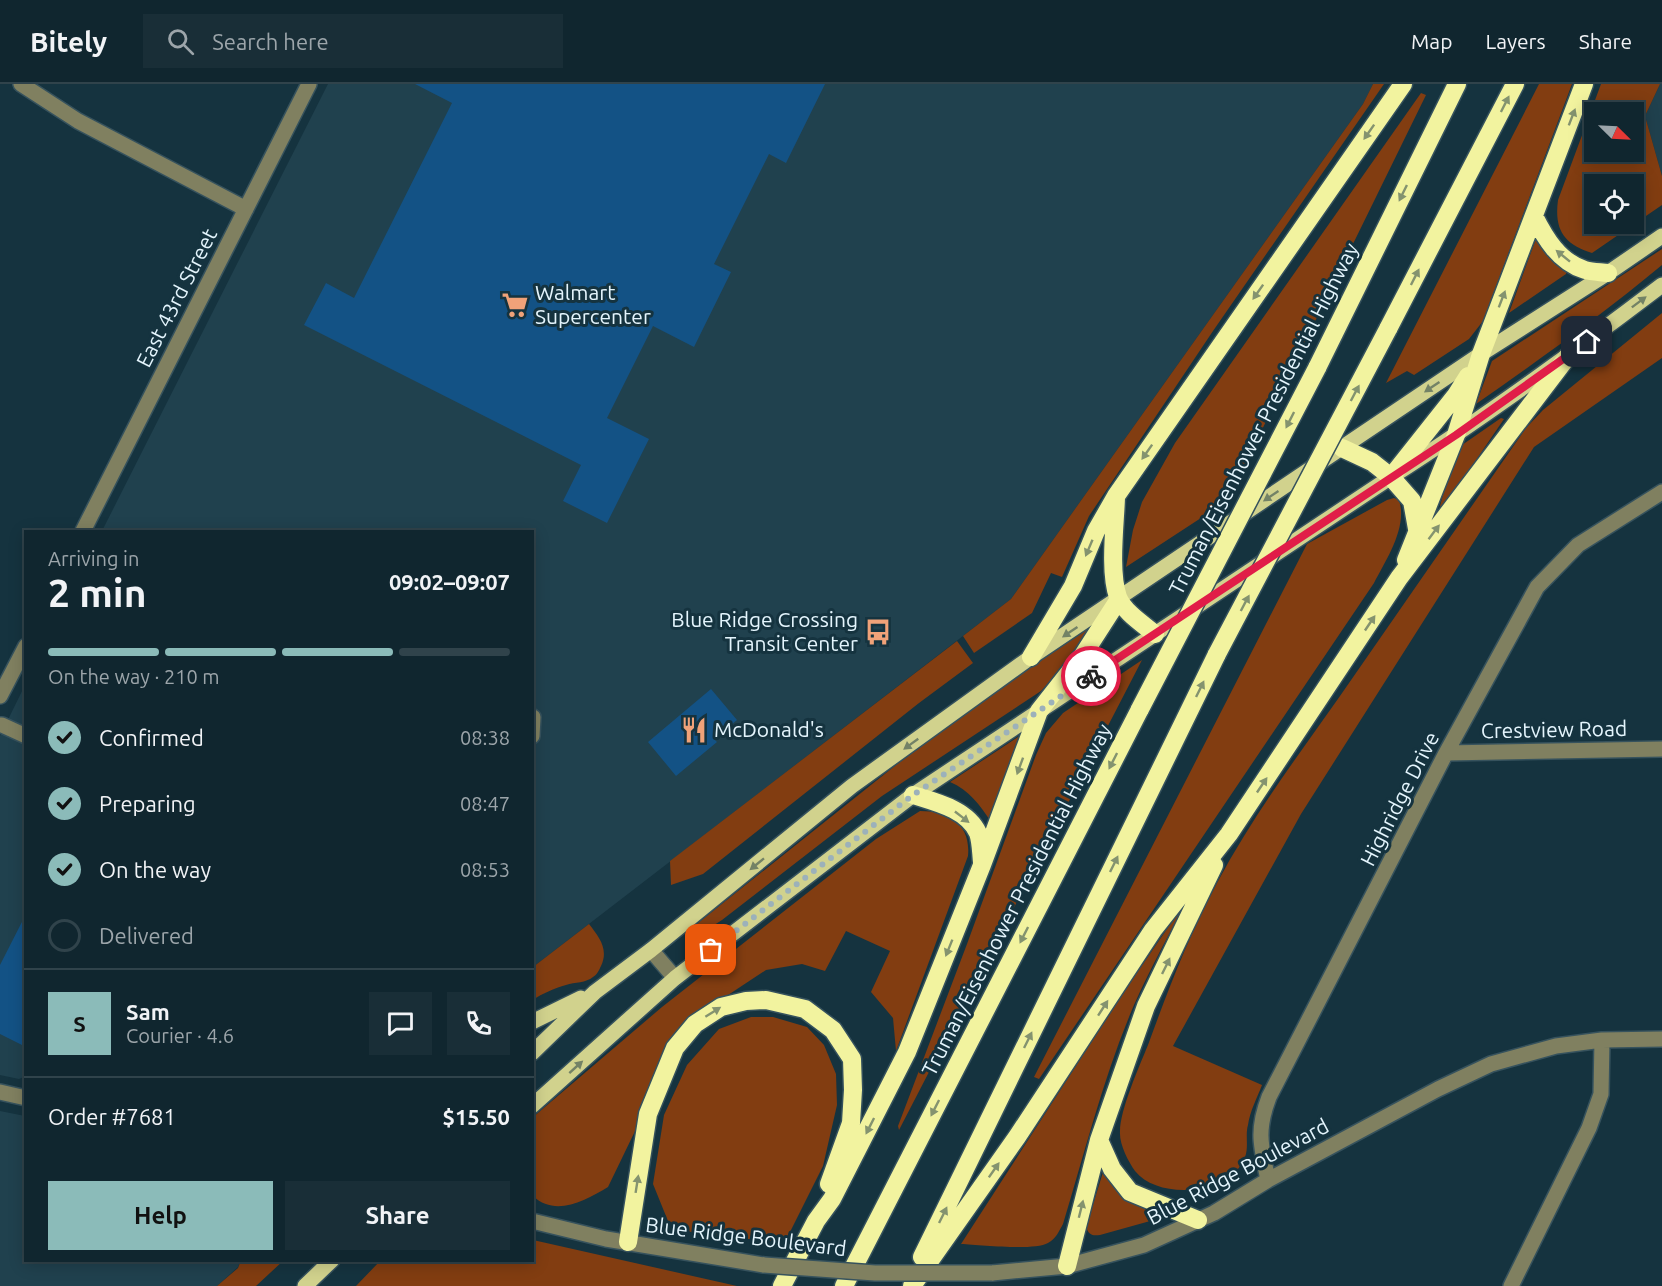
<!DOCTYPE html>
<meta charset="utf-8">
<style>
:root{--surface:#10262f;--page:#192e37;--text:#f1f3f6;--muted:#9ca5aa;--line:#30434b;--accent:#8bbbb9}
body{margin:0;font-family:Ubuntu,sans-serif;background:var(--page);color:var(--text);height:100vh;display:flex;flex-direction:column;font-size:22px;white-space:nowrap}
*{box-sizing:border-box;margin:0}
p{font-size:20px;color:var(--muted)}
.icon{flex:none;width:33px;height:33px;fill:none;stroke:currentColor;stroke-width:2;stroke-linecap:round;stroke-linejoin:round}
.map{position:relative;flex:1;overflow:hidden}
.sheet{position:absolute;left:24px;top:446px;width:510px;height:732px;display:flex;flex-direction:column;background:var(--surface);border-radius:0px;box-shadow:0 3px 15px #0003,0 0 0 2px var(--line)}
.sheet>*{flex:none}
.needle{width:39px;rotate:114deg}
.tools{position:absolute;left:1584px;top:18px;display:grid;gap:12px}
.tools a{display:grid;place-items:center;width:60px;height:60px;border-radius:0px;background:var(--surface);box-shadow:0 3px 15px #0003,0 0 0 2px var(--line);font-size:30px}
.pin{position:absolute;display:grid;place-items:center;width:51px;height:51px;color:#fff;margin:-26px;border-radius:12px;box-shadow:0 3px 9px #0006}
.courier{position:absolute;display:grid;place-items:center;width:60px;height:60px;margin:-30px;border:4px solid #e11d48;border-radius:50%;background:#fff;color:#222;box-shadow:0 2px 8px #0007}
.overview em{font-style:normal;font-weight:700}
.overview div{display:flex;flex-direction:column-reverse}
.overview{display:flex;align-items:center;justify-content:space-between;height:102px;padding:0 24px}
h1{font-size:39px;font-weight:700;line-height:45px}
.bar{display:grid;grid-template-columns:repeat(4,1fr);gap:9px 6px;align-content:center;height:72px;padding:0 24px}
.bar i{height:8px;border-radius:4px;background:var(--line)}
.bar .selected{background:var(--accent)}
.bar p{grid-column:span 4}
.line{display:flex;align-items:center;gap:15px;padding:0 24px;border-top:2px solid var(--line)}
.line div{flex:1}
.round{display:grid;place-items:center;flex:none;width:63px;height:63px;border-radius:0px;background:var(--page)}
ol{padding:0 24px;list-style:none}
li{display:flex;align-items:center;gap:18px;height:66px}
li p{margin-inline-start:auto}
li .icon{padding:6px;border-radius:50%;background:var(--accent);color:#111;stroke-width:4}
li:last-child{color:var(--muted)}
li i{width:33px;height:33px;border:3px solid var(--line);border-radius:50%}
.cta{display:flex;gap:12px;margin-top:auto;padding:12px 24px}
.cta a{flex:1;height:69px;border-radius:0px;background:var(--accent);color:#111;font-size:24px;font-weight:700;line-height:69px;text-align:center}
.cta a+a{background:var(--page);color:var(--text)}
header{display:flex;align-items:center;gap:36px;box-sizing:border-box;height:84px;padding:0 30px;background:var(--surface);border-bottom:2px solid var(--line)}
header strong{font-size:28px}
nav{display:flex;gap:33px;margin-inline-start:auto;font-size:21px}
.search{width:420px;height:54px;background:var(--page);display:flex;align-items:center;gap:15px;box-sizing:border-box;padding:0 21px;border-radius:0px;color:var(--muted);font-size:22px}
.map>svg:first-child{display:block}
.built{fill:#20414e}
.green{fill:#823d11;fill-rule:evenodd}
.building{fill:#135285}
.lines{fill:none;stroke-linecap:round;stroke-linejoin:round}
.minor-casing{stroke:#36525d;stroke-width:18}
.major-casing{stroke:#36525d;stroke-width:18}
.highway-casing{stroke:#36525d;stroke-width:21}
.minor{stroke:#808060;stroke-width:15}
.major{stroke:#d1d28d;stroke-width:15}
.highway{stroke:#f2f39f;stroke-width:18}
.minor-bridge-casing{stroke:#36525d;stroke-width:18;stroke-linecap:butt}
.highway-bridge-casing{stroke:#36525d;stroke-width:21;stroke-linecap:butt}
.minor-bridge{stroke:#808060;stroke-width:15}
.highway-bridge{stroke:#f2f39f;stroke-width:18}
.oneway{fill:#84936f}
.oneway2{fill:#738266}
.done{stroke:#9cb1ba;stroke-width:6;stroke-dasharray:0 10.8}
.route{stroke:#e11d48;stroke-width:8}
.labels{text-anchor:middle;stroke-width:6;stroke-linejoin:round;paint-order:stroke}
.poi-label{font-size:21px;fill:#e4f5fd;stroke:#15333f;text-anchor:start}
.street-label{font-size:21px;fill:#e4f5fd;stroke:#15333f}
</style>
<header>
<strong>Bitely</strong>
<div class="search"><svg class="icon" aria-label="search" viewBox="0 0 24 24"><circle cx="10" cy="10" r="6"/><path d="M15 15l6 6"/></svg>Search here</div>
<nav><a>Map</a><a>Layers</a><a>Share</a></nav>
</header>
<div class="map">
<svg width="1662" height="1202" viewBox="0 0 1662 1202">
<rect width="100%" height="100%" fill="#15333f"/>
<path class="built" d="M328,0h1045l-10,20 -352,495 -478,368 -1,-436h-430z
M1660,0h2v92l-17,-60z
M25,601l1,391 -7,3 -19,-4v-339z
M0,1027l25,5 1,144h215l-3,7 -21,19h-217z"/>
<path class="green" d="M1373,0h11l-171,247 -124,185 -27,61 -11,-4 -19,40 -58,40 -11,-17 48,-37 352,-495z
M1539,0h33l-89,237 -14,18 -55,36 -7,-4 -21,12z
M1601,0h59l-15,32 17,60v29l-70,48c-28,-9 -38,-23 -34,-53zM1594,28h40v40h-40zM1594,100h40v40h-40z
M1421,9l5,2 -199,406 -101,66 7,-37 9,-28 33,-59z
M1538,149l30,36 -2,5 -57,39z
M1662,165v16c-60,50 -123,95 -186,139l16,-43z
M1662,229v45l-128,89 -233,367 -128,232 89,39c-5,13 -12,26 -14,40 -3,10 1,22 -3,32 -14,38 -86,44 -110,14 -7,-10 -16,-27 -15,-40 0,-21 19,-64 28,-86 20,-55 41,-110 69,-162 35,-66 80,-126 123,-187 62,-89 124,-179 186,-268l17,-18z
M1501,334l3,1 -60,88 -4,-1 4,-15 18,-46z
M1394,414l5,2c9,27 -13,60 -25,83l-335,496 -5,-2 273,-533 80,-44z
M1103,533l-11,18 -51,56 -159,105 -160,124 -22,14 -13,3 -1,-3 2,-3 208,-166 118,-89z
M957,557l16,22 -54,40 -216,171 -32,11 -1,-24z
M1142,576l-243,470 -1,-4 69,-182 69,-189 10,-22 17,-20z
M1024,649l-33,89c-11,-17 -22,-32 -41,-40z
M920,727c30,0 51,14 48,45l-72,195 -3,-33 -22,-26 19,-41 -44,-20 -21,40 -23,-7 -36,6 -41,27 -44,39 -73,151c-23,14 -53,30 -75,9l-1,-78 130,-111 214,-168z
M1191,810c-20,36 -40,73 -57,111 -30,70 -49,146 -71,219 -4,7 -7,15 -15,19 -14,8 -68,2 -87,1l162,-251z
M589,840c10,13 20,25 12,42 -2,4 -4,9 -8,11 -7,6 -18,5 -27,8 -11,3 -25,9 -33,15v-33z
M751,933h22l34,10 17,18 12,29 1,31 -14,61 -38,76 -88,-7 -29,-14 -15,-37 11,-69 23,-50 32,-36z
M1104,1085l30,33 27,16 -61,17c-8,1 -11,0 -14,-8z
M533,1156l204,46h-381l25,-26h151z
M241,1176h43l-28,26h-39l21,-18z"/>
<path class="building" d="M415,0h410l-39,79 -17,-9 -55,110 17,8 -37,75 -41,-21 -46,92 42,21 -42,84 -44,-22 18,-36 -277,-140 22,-42 28,15 98,-195z
M711,605l26,31 -23,19 3,3 -41,34 -28,-34z
M26,830v133l-26,-13v-69z"/>
<g class="lines">
<g class="minor-casing">
<path id="minor" d="M21,0l57,37 168,88
M83,447l226,-447
M0,612l26,-50
M0,641h2l24,11
M532,652l1,-19
M1446,669l216,-4
M651,866l24,28
M0,1008l26,6
M1268,1096c-7,-34 -12,-49 1,-83l177,-344 91,-166 41,-42 84,-53
M532,1137l74,18 158,26
M992,1189l75,-7 77,-21 70,-32 54,-33 170,-91 53,-25 65,-18 46,-6 60,-1
M1511,1202l78,-158 12,-34 1,-54"/>
</g>
<g class="major-casing">
<path id="major" d="M532,938l49,-24
M532,969l63,-61 56,-42 201,-164 179,-129 450,-303 127,-81 54,-37
M532,1022l143,-128 238,-183 478,-318c94,-60 183,-125 271,-192
M305,1202l27,-26"/>
</g>
<g class="highway-casing">
<path id="highway" d="M1534,132c11,22 25,46 51,54 7,2 16,2 23,3
M1388,245l127,-245
M1317,284l140,-284
M1342,364l30,14 19,15 21,24 5,28
M1391,393l65,-82 12,-19
M1116,414c-1,27 -7,74 2,99 6,15 25,27 37,37
M1406,476l50,-125 25,-81 103,-270
M1031,573l42,-71 23,-55 20,-35 287,-412
M913,711c22,7 54,14 65,38 3,8 3,20 4,29
M1099,1056l13,29 18,23 68,28
M628,1158l20,-128 27,-66 20,-24 26,-17 25,-6 20,-1 39,9 28,21 19,29 1,31 -2,33 -22,61
M922,1173l295,-603
M1067,1182l32,-126 47,-134 68,-141
M782,1202l34,-65 16,-22 75,-147 75,-187 57,-154 44,-56 36,-56
M844,1202l296,-577
M912,1202l105,-149 136,-207 76,-96 170,-256 169,-222"/>
</g>
<use href="#minor" class="minor"/>
<use href="#major" class="major"/>
<use href="#highway" class="highway"/>
<g class="minor-bridge-casing">
<path id="minor-bridge" d="M764,1181l111,8h117"/>
</g>
<g class="highway-bridge-casing">
<path id="highway-bridge" d="M1217,570l171,-325
M1140,625l177,-341"/>
</g>
<use href="#minor-bridge" class="minor-bridge"/>
<use href="#highway-bridge" class="highway-bridge"/>
</g>
<defs><path id="oneway-solid" d="M-6-.8H1V-3.2L6.5 0L1 3.2V.8H-6Z" transform="scale(1.5)"/></defs>
<g class="oneway">
<use href="#oneway-solid" transform="translate(1505 20) rotate(-63)"/>
<use href="#oneway-solid" transform="translate(1572 33) rotate(-69)"/>
<use href="#oneway-solid" transform="translate(1369 48) rotate(125)"/>
<use href="#oneway-solid" transform="translate(1403 109) rotate(116)"/>
<use href="#oneway-solid" transform="translate(1563 172) rotate(-141)"/>
<use href="#oneway-solid" transform="translate(1415 193) rotate(-63)"/>
<use href="#oneway-solid" transform="translate(1258 208) rotate(125)"/>
<use href="#oneway-solid" transform="translate(1502 215) rotate(-69)"/>
<use href="#oneway-solid" transform="translate(1355 309) rotate(-62)"/>
<use href="#oneway-solid" transform="translate(1290 336) rotate(117)"/>
<use href="#oneway-solid" transform="translate(1147 368) rotate(125)"/>
<use href="#oneway-solid" transform="translate(1434 448) rotate(-53)"/>
<use href="#oneway-solid" transform="translate(1089 464) rotate(113)"/>
<use href="#oneway-solid" transform="translate(1245 519) rotate(-62)"/>
<use href="#oneway-solid" transform="translate(1370 539) rotate(-56)"/>
<use href="#oneway-solid" transform="translate(1200 605) rotate(-64)"/>
<use href="#oneway-solid" transform="translate(1113 677) rotate(117)"/>
<use href="#oneway-solid" transform="translate(1020 682) rotate(110)"/>
<use href="#oneway-solid" transform="translate(1262 701) rotate(-56)"/>
<use href="#oneway-solid" transform="translate(962 733) rotate(38)"/>
<use href="#oneway-solid" transform="translate(1114 780) rotate(-64)"/>
<use href="#oneway-solid" transform="translate(1024 851) rotate(117)"/>
<use href="#oneway-solid" transform="translate(949 864) rotate(112)"/>
<use href="#oneway-solid" transform="translate(1166 882) rotate(-64)"/>
<use href="#oneway-solid" transform="translate(1103 924) rotate(-57)"/>
<use href="#oneway-solid" transform="translate(713 928) rotate(-32)"/>
<use href="#oneway-solid" transform="translate(1028 956) rotate(-64)"/>
<use href="#oneway-solid" transform="translate(935 1024) rotate(117)"/>
<use href="#oneway-solid" transform="translate(870 1042) rotate(117)"/>
<use href="#oneway-solid" transform="translate(994 1086) rotate(-55)"/>
<use href="#oneway-solid" transform="translate(637 1100) rotate(-81)"/>
<use href="#oneway-solid" transform="translate(1081 1125) rotate(-76)"/>
<use href="#oneway-solid" transform="translate(943 1131) rotate(-64)"/>
</g>
<g class="oneway2">
<use href="#oneway-solid" transform="translate(1639 218) rotate(-37)"/>
<use href="#oneway-solid" transform="translate(1432 303) rotate(146)"/>
<use href="#oneway-solid" transform="translate(1271 412) rotate(146)"/>
<use href="#oneway-solid" transform="translate(1070 548) rotate(146)"/>
<use href="#oneway-solid" transform="translate(911 660) rotate(144)"/>
<use href="#oneway-solid" transform="translate(757 780) rotate(141)"/>
<use href="#oneway-solid" transform="translate(576 983) rotate(-42)"/>
</g>
<g class="lines">
<path class="done" d="M711,866l202,-155 178,-119"/>
<path class="route" d="M1091,592l365,-241 131,-93"/>
</g>
<defs>
<g id="supermarket-bare" transform="scale(2.07)"><path d="M-6-5.5h2.5l.6 2H6L4.5 2H-2.5L-4.4-4H-6ZM-1.5 3.2a1.3 1.3 0 1 0 .1 0ZM3 3.2a1.3 1.3 0 1 0 .1 0Z" fill="#f0a279" stroke="#15333f" stroke-width="2.5" paint-order="stroke"/></g>
<g id="bus-bare" transform="scale(2.07)"><path d="M-5-6H5V4H4V6H2V4H-2V6H-4V4H-5ZM-3.5-4V0h7V-4ZM-3.5 1.2v1.5H-2V1.2ZM2 1.2v1.5H3.5V1.2Z" fill="#f0a279" stroke="#15333f" stroke-width="2.5" paint-order="stroke"/></g>
<g id="restaurant-bare" transform="scale(2.07)"><path d="M-5-6h1v4h1v-4h1v4h1v-4h1v5L-1.5 .5V6h-2V.5L-5-1ZM5-6V6H3V1.5H1.5Q1.5-4 5-6Z" fill="#f0a279" stroke="#15333f" stroke-width="2.5" paint-order="stroke"/></g>
</defs>
<g fill-rule="evenodd">
<use href="#supermarket-bare" x="515" y="221"/>
<use href="#bus-bare" x="878" y="548"/>
<use href="#restaurant-bare" x="694" y="646"/>
</g>
<g class="labels">
<g class="poi-label">
<text x="535" y="216">Walmart<tspan x="535" dy="24">Supercenter</tspan></text>
<text x="858" y="543" text-anchor="end">Blue Ridge Crossing<tspan x="858" dy="24">Transit Center</tspan></text>
<text x="714" y="653">McDonald's</text>
</g>
<g class="street-label">
<text transform="translate(177 214) rotate(-63)" y="7">East 43rd Street</text>
<text transform="translate(1264 335) rotate(-63)" y="7">Truman/Eisenhower Presidential Highway</text>
<text transform="translate(1554 646) rotate(-1)" y="7">Crestview Road</text>
<text transform="translate(1400 715) rotate(-63)" y="7">Highridge Drive</text>
<text transform="translate(1017 816) rotate(-63)" y="7">Truman/Eisenhower Presidential Highway</text>
<text transform="translate(1238 1088) rotate(-28)" y="7">Blue Ridge Boulevard</text>
<text transform="translate(746 1153) rotate(7)" y="7">Blue Ridge Boulevard</text>
</g>
</g>
</svg>
<div class="tools">
<a><svg class="needle" viewBox="-14 -14 28 28"><path d="M0-13l5 13h-10z" fill="#e53935"/><path d="M0 13l5-13h-10z" fill="#9ca5aa"/></svg></a>
<a><svg class="icon" aria-label="locate" viewBox="0 0 24 24"><circle cx="12" cy="12" r="6"/><path d="M12 2v4M12 18v4M2 12h4M18 12h4"/></svg></a>
</div>
<div class="pin" style="left:711px;top:866px;background:#ea580c"><svg class="icon" aria-label="bag" viewBox="0 0 24 24"><path d="M5 8h14l-1 12H6zM9 8a3 3 0 0 1 6 0"/></svg></div>
<div class="pin" style="left:1587px;top:258px;background:#1f2937"><svg class="icon" aria-label="home" viewBox="0 0 24 24"><path d="M3 11l9-7 9 7M6 9v11h12V9"/></svg></div>
<div class="courier" style="left:1091px;top:592px"><svg class="icon" aria-label="bike" viewBox="0 0 24 24"><circle cx="6" cy="16" r="4"/><circle cx="18" cy="16" r="4"/><path d="M6 16l4-8h5l3 8M10 8l3 8H6M13 5h3"/></svg></div>
<section class="sheet">
<div class="overview"><div><h1>2 min</h1><p>Arriving in</p></div><em>09:02–09:07</em></div>
<div class="bar"><i class="selected"></i><i class="selected"></i><i class="selected"></i><i></i><p>On the way · 210 m</p></div>
<ol>
<li><svg class="icon" aria-label="check" viewBox="0 0 24 24"><path d="M5 12l5 5 9-10"/></svg>Confirmed<p>08:38</p></li>
<li><svg class="icon" aria-label="check" viewBox="0 0 24 24"><path d="M5 12l5 5 9-10"/></svg>Preparing<p>08:47</p></li>
<li><svg class="icon" aria-label="check" viewBox="0 0 24 24"><path d="M5 12l5 5 9-10"/></svg>On the way<p>08:53</p></li>
<li><i></i>Delivered</li>
</ol>
<div class="line" style="height:108px"><b class="round" style="background:var(--accent);color:#111">S</b><div><b>Sam</b><p>Courier · 4.6</p></div><a class="round"><svg class="icon" aria-label="chat" viewBox="0 0 24 24"><path d="M4 5h16v11H9l-5 4z"/></svg></a><a class="round"><svg class="icon" aria-label="phone" viewBox="0 0 24 24"><path d="M5 4h4l2 5-3 2q2 4 5 5l2-3 5 2v4C11 20 4 13 5 4z"/></svg></a></div>
<div class="line" style="height:78px"><div>Order #7681</div><b>$15.50</b></div>
<div class="cta"><a>Help</a><a>Share</a></div>
</section>
</div>
